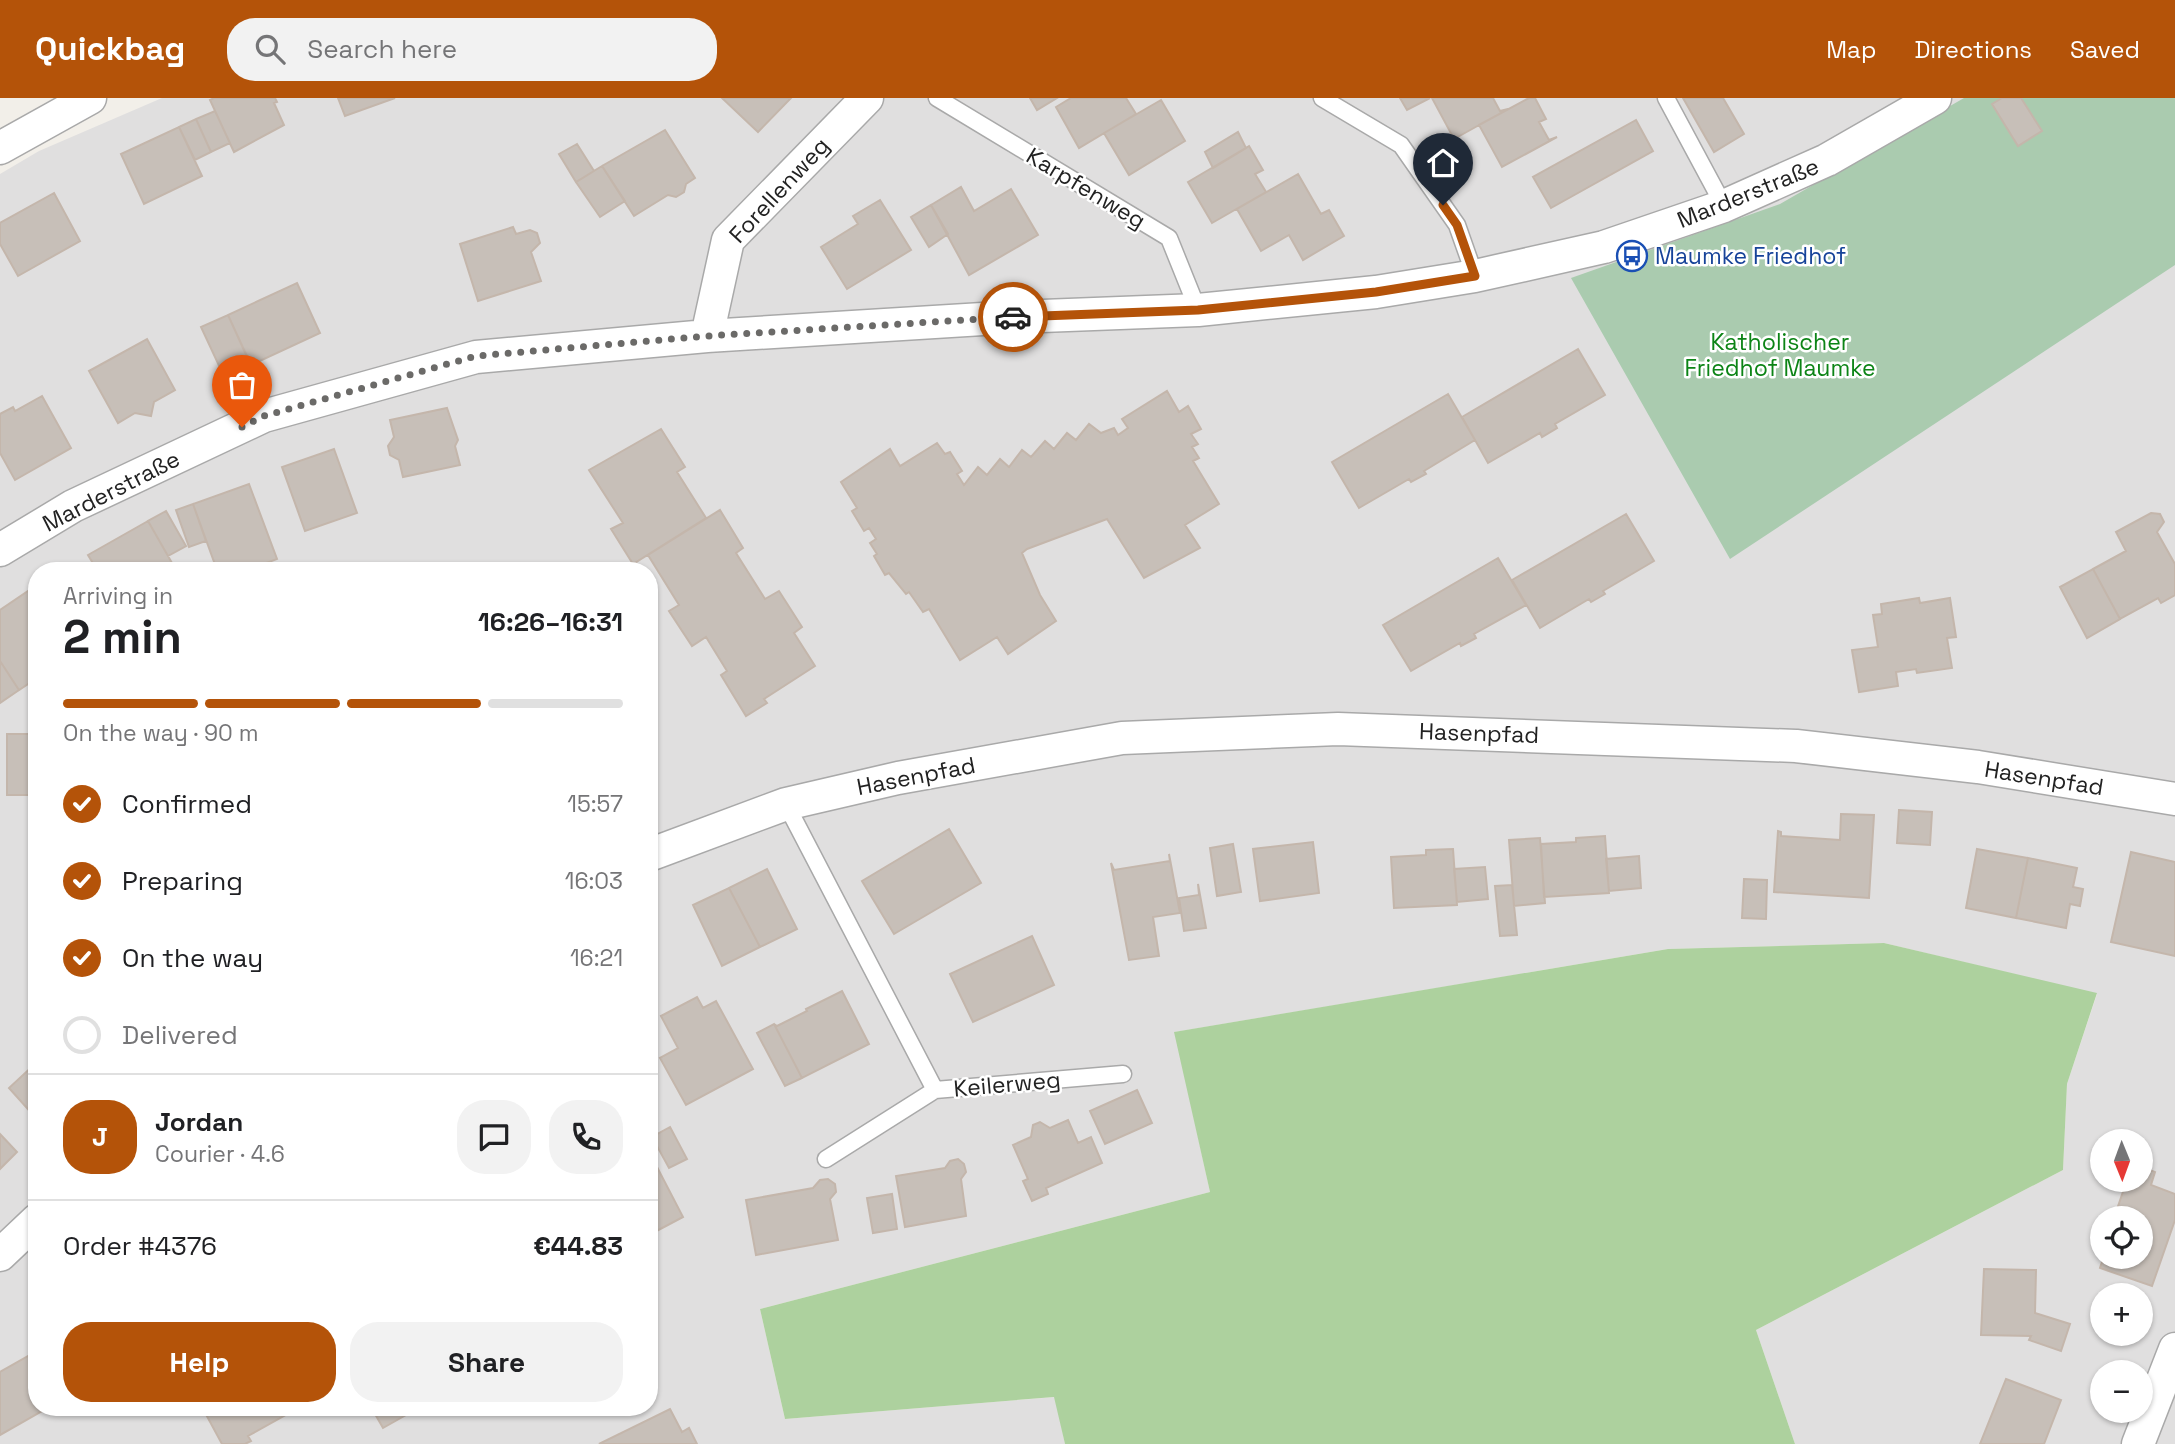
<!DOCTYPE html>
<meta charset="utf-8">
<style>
:root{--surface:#fff;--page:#f2f2f2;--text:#202124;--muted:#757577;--line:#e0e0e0;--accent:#b45309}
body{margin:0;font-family:"Space Grotesk",sans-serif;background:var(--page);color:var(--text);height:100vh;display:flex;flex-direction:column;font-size:26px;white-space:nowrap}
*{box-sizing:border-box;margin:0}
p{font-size:23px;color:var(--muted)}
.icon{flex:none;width:38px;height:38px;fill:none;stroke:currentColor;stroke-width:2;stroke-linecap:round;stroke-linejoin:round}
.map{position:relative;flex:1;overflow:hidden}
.details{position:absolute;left:28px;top:464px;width:630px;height:854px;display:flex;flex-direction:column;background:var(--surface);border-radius:28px;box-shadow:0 2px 5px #0004}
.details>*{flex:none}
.needle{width:46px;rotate:179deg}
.buttons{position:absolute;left:2090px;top:1031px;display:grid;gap:14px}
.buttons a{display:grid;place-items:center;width:63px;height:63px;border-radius:50%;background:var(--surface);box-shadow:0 2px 5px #0004;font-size:35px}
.pin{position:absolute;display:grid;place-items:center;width:60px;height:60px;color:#fff;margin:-72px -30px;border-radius:50% 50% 50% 0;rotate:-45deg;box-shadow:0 0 7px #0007}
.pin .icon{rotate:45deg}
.courier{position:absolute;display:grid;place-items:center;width:70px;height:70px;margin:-35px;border:5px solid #b45309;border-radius:50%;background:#fff;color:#222;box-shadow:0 2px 9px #0007}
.head em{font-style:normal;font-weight:700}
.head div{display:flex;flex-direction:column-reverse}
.head{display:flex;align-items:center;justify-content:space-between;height:119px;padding:0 35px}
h1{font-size:46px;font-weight:700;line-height:52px}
.bar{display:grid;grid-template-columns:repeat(4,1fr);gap:10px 7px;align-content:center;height:84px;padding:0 35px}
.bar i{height:9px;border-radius:5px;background:var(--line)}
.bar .on{background:var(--accent)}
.bar p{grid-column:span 4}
.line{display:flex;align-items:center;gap:18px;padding:0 35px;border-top:2px solid var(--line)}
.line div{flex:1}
.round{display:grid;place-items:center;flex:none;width:74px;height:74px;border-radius:28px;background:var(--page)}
ol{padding:0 35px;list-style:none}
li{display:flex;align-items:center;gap:21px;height:77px}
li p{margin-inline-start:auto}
li .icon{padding:7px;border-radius:50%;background:var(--accent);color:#fff;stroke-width:4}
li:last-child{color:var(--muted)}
li i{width:38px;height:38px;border:4px solid var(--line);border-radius:50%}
.cta{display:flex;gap:14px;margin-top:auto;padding:14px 35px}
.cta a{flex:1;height:80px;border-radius:28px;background:var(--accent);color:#fff;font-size:28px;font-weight:700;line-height:80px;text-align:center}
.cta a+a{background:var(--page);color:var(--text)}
header{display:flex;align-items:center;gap:42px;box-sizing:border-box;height:98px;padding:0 35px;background:var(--accent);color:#fff}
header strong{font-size:33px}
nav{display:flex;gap:38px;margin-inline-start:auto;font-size:24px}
.search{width:490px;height:63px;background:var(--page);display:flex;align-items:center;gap:18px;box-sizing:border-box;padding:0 24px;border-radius:28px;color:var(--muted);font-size:26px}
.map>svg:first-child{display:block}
.residential{fill:#e0dfdf;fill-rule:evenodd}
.forest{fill:#add19e}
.cemetery{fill:#aacbaf}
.building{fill:#c7bfb8;stroke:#c4b6ab;stroke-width:2}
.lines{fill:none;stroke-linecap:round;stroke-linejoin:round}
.service-casing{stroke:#a9a9a9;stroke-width:19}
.minor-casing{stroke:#a9a9a9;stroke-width:35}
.service{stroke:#fff;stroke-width:16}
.minor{stroke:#fff;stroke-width:32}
.done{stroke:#6b6a68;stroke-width:7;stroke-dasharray:0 12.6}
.route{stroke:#b45309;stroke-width:9}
.labels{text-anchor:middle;stroke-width:5;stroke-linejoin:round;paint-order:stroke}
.street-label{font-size:23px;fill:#222;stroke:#fff}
.transit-label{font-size:23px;fill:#164399;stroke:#fff;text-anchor:start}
.park-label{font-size:23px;fill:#0c8416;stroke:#fff}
</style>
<header>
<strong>Quickbag</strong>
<div class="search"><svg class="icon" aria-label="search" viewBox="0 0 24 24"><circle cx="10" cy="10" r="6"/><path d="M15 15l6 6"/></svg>Search here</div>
<nav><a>Map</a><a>Directions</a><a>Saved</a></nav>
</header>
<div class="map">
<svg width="2175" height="1346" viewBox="0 0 2175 1346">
<rect width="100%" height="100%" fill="#f2efe9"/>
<path class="residential" d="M162,0h2013v1346h-380l-39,-114 307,-160 4,-86 30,-90 -213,-51 -216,6 -493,83 35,160 -450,117 25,110 270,-22 10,47h-1065v-1270l39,-23zM37,472h612v837h-612zM2102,1043h38v39h-38zM2102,1120h38v38h-38zM2102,1197h38v39h-38zM2102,1274h38v38h-38z"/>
<path class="forest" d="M1884,845l213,50 -30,91 -4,86 -307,160 39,114h-730l-11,-47 -269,22 -25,-110 450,-117 -36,-160 494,-83z"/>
<path class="cemetery" d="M1964,0h211v167l-445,294 -159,-281 209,-74z"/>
<path class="building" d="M214,0h61l2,4 -3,1 10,22 -50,27 -24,-52z
M338,0h57l-50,18z
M722,0h69l-33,34z
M1030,0h27l-20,12z
M1071,0h55l10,16 -57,34 -23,-41z
M1400,0h30l-23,12z
M1432,0h61l7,13 8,-2 -54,30z
M1529,0h6l11,21 -7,3 10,18 8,-3 -55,30 -23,-42z
M1683,0h40l21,36 -30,18z
M2002,0h19l21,33 -24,15 -26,-42z
M1161,2l24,41 -56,34 -25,-42z
M215,13l15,32 -19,9 -15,-33z
M196,21l15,33 -16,8 -16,-33z
M1636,22l17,31 -102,57 -18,-31z
M179,29l23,49 -58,28 -23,-50z
M665,32l30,48 -9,6 -2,8 -8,5 -8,-2 -34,21 -32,-50z
M1238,34l8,16 -33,20 -8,-16z
M577,46l17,27 -18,11 -17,-28z
M1249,48l14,24 -8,4 11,18 -54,31 -24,-41z
M602,68l23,35 -25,16 -24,-35z
M1298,76l23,40 8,-4 15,26 -41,24 -14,-25 -28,16 -24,-42z
M961,89l13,24 37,-22 27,46 -69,40 -38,-70z
M54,95l26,48 -62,35 -18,-32v-21z
M880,102l31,50 -64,39 -26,-42 37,-23 -5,-8z
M931,107l17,29 -19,13 -18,-30z
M513,129l3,7 14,-4 7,3 3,10 -9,9 10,29 -63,20 -18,-57z
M297,185l23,50 -69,32 -23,-50z
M228,217l20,44 -27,11 -20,-43z
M147,241l28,51 -21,12 -3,14 -16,-3 -17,10 -29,-52z
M1578,251l27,46 -50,29 2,4 -15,9 -2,-4 -52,30 -26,-46z
M1167,293l12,21 9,-6 13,23 -10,5 7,10 -6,3 7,11 -6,3 26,43 -34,21 15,23 -56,30 -37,-59 -80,30 -5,4 18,42 16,26 -48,33 -11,-17 -37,23 -31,-51 -6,3 -14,-20 -3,2 -17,-21 -4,2 -11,-19 3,-2 -7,-11 6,-4 -7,-11 -5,3 -12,-20 5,-3 -16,-26 49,-33 10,17 37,-23 8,11 5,-2 12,19 -5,3 7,11 14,-18 9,8 13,-16 9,8 13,-17 9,7 14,-16 9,8 13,-16 9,7 13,-16 12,9 13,-5 4,7 10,-7 -6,-9z
M1448,296l27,46 -51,31 2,3 -15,8 -2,-3 -50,29 -27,-46z
M42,298l29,52 -56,32 -15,-27v-39l13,-7 2,4z
M447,310l11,32 -3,6 5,19 -57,12 -4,-17 -9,-5 -2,-9 6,-9 -4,-17z
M661,331l24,38 -8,5 29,46 -73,46 -22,-35 12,-6 -34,-53z
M334,351l23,64 -52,18 -23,-64z
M249,386l28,75 -16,6 -2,5h-42l-24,-66z
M193,406l13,37 -17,6 -13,-37z
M720,412l23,38 -7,5 29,46 14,-8 23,36 -8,6 21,33 -51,33 3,4 -21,13 -25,-41 6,-4 -21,-34 -14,9 -23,-35 10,-6 -31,-50z
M166,413l20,35 -18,10 -20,-35z
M2151,415l9,1 4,8 -7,10 18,32v31l-14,8 -3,-5 -38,21 -27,-50 33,-18 -10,-19z
M1626,416l28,47 -51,30 2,3 -14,8 -2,-3 -49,29 -28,-48z
M148,423l28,49h-79l-9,-15z
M1498,460l28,47 -52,29 2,4 -15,8 -1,-3 -49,28 -28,-46z
M2093,471l27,50 -33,19 -27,-51z
M37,487v93l-18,12 -19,-29v-51z
M1919,500l1,5 30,-5 6,39 -9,1 5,30 -35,5 -1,-4 -20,3 2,14 -39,6 -7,-42 26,-3 -5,-32 9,-1 -1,-10z
M0,563l19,29 -19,13z
M7,636h30v69l-3,-8h-27z
M1899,712l33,2 -2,33 -33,-2z
M1841,716l33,1 -5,83 -95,-6 4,-61 3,1v4l59,4z
M949,731l32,54 -87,51 -32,-53z
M1605,738l4,57 -65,4 -3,-53 35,-2v-4z
M1540,740l5,65 -31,3 -5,-66z
M1313,744l6,51 -59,8 -7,-52z
M1233,746l8,48 -24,4 -7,-48z
M1453,751l4,56 -63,3 -3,-51 35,-2v-5z
M1977,751l51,9 -12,60 -50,-10z
M2131,754l44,10v94l-64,-14z
M1169,756l11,59 -27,4 6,39 -30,4 -18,-97 3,7 56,-9z
M1639,758l2,32 -32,3 -3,-32z
M2028,760l49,10 -4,19 10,2 -3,17 -10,-2 -4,24 -50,-10z
M1485,769l3,32 -31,3 -3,-33z
M767,771l30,60 -37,18 -31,-59z
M1744,781l23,1 -1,39 -24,-1z
M1198,786l8,44 -22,3 -5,-33 20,-3z
M1512,787l5,50 -17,1 -5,-50z
M729,790l31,59 -38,19 -29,-61z
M1032,838l22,49 -81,37 -23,-48z
M649,853h5l1,20 -6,1z
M842,893l27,53 -67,34 -28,-54 3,2 30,-15 -1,-2z
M697,899l6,11 13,-7 37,68 -67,36 -26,-47 18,-10 -17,-32z
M774,926l28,54 -17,8 -28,-53z
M37,964v53l-2,2 -26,-29z
M1137,992l15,33 -47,21 -15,-33z
M1068,1022l10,23 13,-6 11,26 -56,25 2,6 -16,7 -9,-20 5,-2 -15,-34 18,-8 2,-12 7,-3 10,6z
M670,1029l17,32 -18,9 -17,-31z
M0,1036l17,18 -17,17z
M958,1061l6,5 2,8 -5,7 5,37 -61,11 -9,-51 49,-8 5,-7z
M2140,1068l15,6 -4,13 24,9v26l-23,66 -52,-18 4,-12h36v-38h-26l13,-38h13z
M657,1069l26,50 -34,18v-62z
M828,1081l7,5 1,8 -6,7 8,41 -82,15 -10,-55 67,-12 7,-8z
M892,1096l5,35 -24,4 -6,-35z
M1984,1171l52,1 -1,43 35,11 -9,27 -32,-11 2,-4 -50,-1z
M37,1253v56l5,4 -42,24v-63z
M2006,1281l55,21 -17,44h-64z
M202,1309h84l3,6 -41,23 3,5 -6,3h-23z
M371,1309h49l-37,21z
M670,1311l12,23 7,-4 8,16h-98z"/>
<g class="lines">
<g class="service-casing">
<path id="service" d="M937,0l232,140 29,72
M1322,0l79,47 56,80 18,51
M1666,0l58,108
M786,706l149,286
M826,1061l109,-69 188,-16"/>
</g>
<g class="minor-casing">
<path id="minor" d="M0,50l90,-50
M707,238l21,-96 139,-142
M0,452l73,-44 191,-90 212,-59 231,-21 308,-19 183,-7 178,-18 99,-16 129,-29 120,-41 103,-46 108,-62
M649,757l137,-51 112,-26 224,-40 216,-9 458,17 182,21 197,32
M0,1157l37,-35
M2138,1346l37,-95"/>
</g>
<use href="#service" class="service"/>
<use href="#minor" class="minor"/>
</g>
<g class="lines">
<path class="done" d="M242,329l22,-11 212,-60 231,-20 306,-19"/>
<path class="route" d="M1013,219l185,-7 178,-18 99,-16 -18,-51 -14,-20"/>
</g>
<defs>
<g id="bus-ring" transform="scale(1.575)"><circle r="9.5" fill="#fff" stroke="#1a4fb4" stroke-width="1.5"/><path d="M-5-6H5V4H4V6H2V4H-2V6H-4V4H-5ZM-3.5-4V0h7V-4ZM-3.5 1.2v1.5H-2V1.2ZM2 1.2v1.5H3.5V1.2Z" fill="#1a4fb4"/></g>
</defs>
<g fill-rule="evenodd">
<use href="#bus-ring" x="1632" y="158"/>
</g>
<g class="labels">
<g class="street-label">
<text transform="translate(1086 90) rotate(31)" y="8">Karpfenweg</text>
<text transform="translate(779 92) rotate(-47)" y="8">Forellenweg</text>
<text transform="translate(1748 95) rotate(-22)" y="8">Marderstraße</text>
<text transform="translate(111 393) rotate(-27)" y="8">Marderstraße</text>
<text transform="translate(1479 635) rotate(2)" y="8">Hasenpfad</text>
<text transform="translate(916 678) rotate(-11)" y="8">Hasenpfad</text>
<text transform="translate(2044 680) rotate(9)" y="8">Hasenpfad</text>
<text transform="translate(1007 986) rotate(-5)" y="8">Keilerweg</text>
</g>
<g class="transit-label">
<text x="1655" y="166">Maumke Friedhof</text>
</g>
<g class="park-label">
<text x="1780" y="252">Katholischer<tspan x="1780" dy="26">Friedhof Maumke</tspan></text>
</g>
</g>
</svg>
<div class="buttons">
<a><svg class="needle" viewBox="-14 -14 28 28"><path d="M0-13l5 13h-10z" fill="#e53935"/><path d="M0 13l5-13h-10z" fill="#757577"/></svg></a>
<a><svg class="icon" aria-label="locate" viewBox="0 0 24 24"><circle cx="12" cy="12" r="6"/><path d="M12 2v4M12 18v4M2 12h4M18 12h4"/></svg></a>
<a>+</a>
<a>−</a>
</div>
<div class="pin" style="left:242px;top:329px;background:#ea580c"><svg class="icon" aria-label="bag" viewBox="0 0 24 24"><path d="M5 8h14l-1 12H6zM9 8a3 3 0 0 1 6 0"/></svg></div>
<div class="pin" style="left:1443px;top:107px;background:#1f2937"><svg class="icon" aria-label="home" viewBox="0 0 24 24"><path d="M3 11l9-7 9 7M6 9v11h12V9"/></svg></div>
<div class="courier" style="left:1013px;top:219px"><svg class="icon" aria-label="car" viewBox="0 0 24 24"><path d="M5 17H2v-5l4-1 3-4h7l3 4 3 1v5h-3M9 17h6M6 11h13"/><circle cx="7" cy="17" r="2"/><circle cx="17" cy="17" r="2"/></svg></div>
<section class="details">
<div class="head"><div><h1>2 min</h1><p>Arriving in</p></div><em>16:26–16:31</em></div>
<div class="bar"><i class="on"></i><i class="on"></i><i class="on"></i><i></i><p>On the way · 90 m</p></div>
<ol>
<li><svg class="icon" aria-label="check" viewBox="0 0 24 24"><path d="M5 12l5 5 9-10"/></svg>Confirmed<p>15:57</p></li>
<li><svg class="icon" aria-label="check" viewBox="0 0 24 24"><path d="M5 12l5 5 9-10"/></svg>Preparing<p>16:03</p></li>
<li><svg class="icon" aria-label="check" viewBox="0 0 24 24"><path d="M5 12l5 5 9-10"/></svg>On the way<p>16:21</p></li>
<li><i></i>Delivered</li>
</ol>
<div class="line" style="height:126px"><b class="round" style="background:var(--accent);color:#fff">J</b><div><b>Jordan</b><p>Courier · 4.6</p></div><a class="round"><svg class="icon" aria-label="chat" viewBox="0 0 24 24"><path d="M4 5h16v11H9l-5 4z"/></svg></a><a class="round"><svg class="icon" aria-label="phone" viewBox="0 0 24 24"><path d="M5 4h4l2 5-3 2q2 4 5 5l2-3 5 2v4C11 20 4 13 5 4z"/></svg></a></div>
<div class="line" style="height:91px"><div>Order #4376</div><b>€44.83</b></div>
<div class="cta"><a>Help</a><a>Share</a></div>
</section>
</div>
